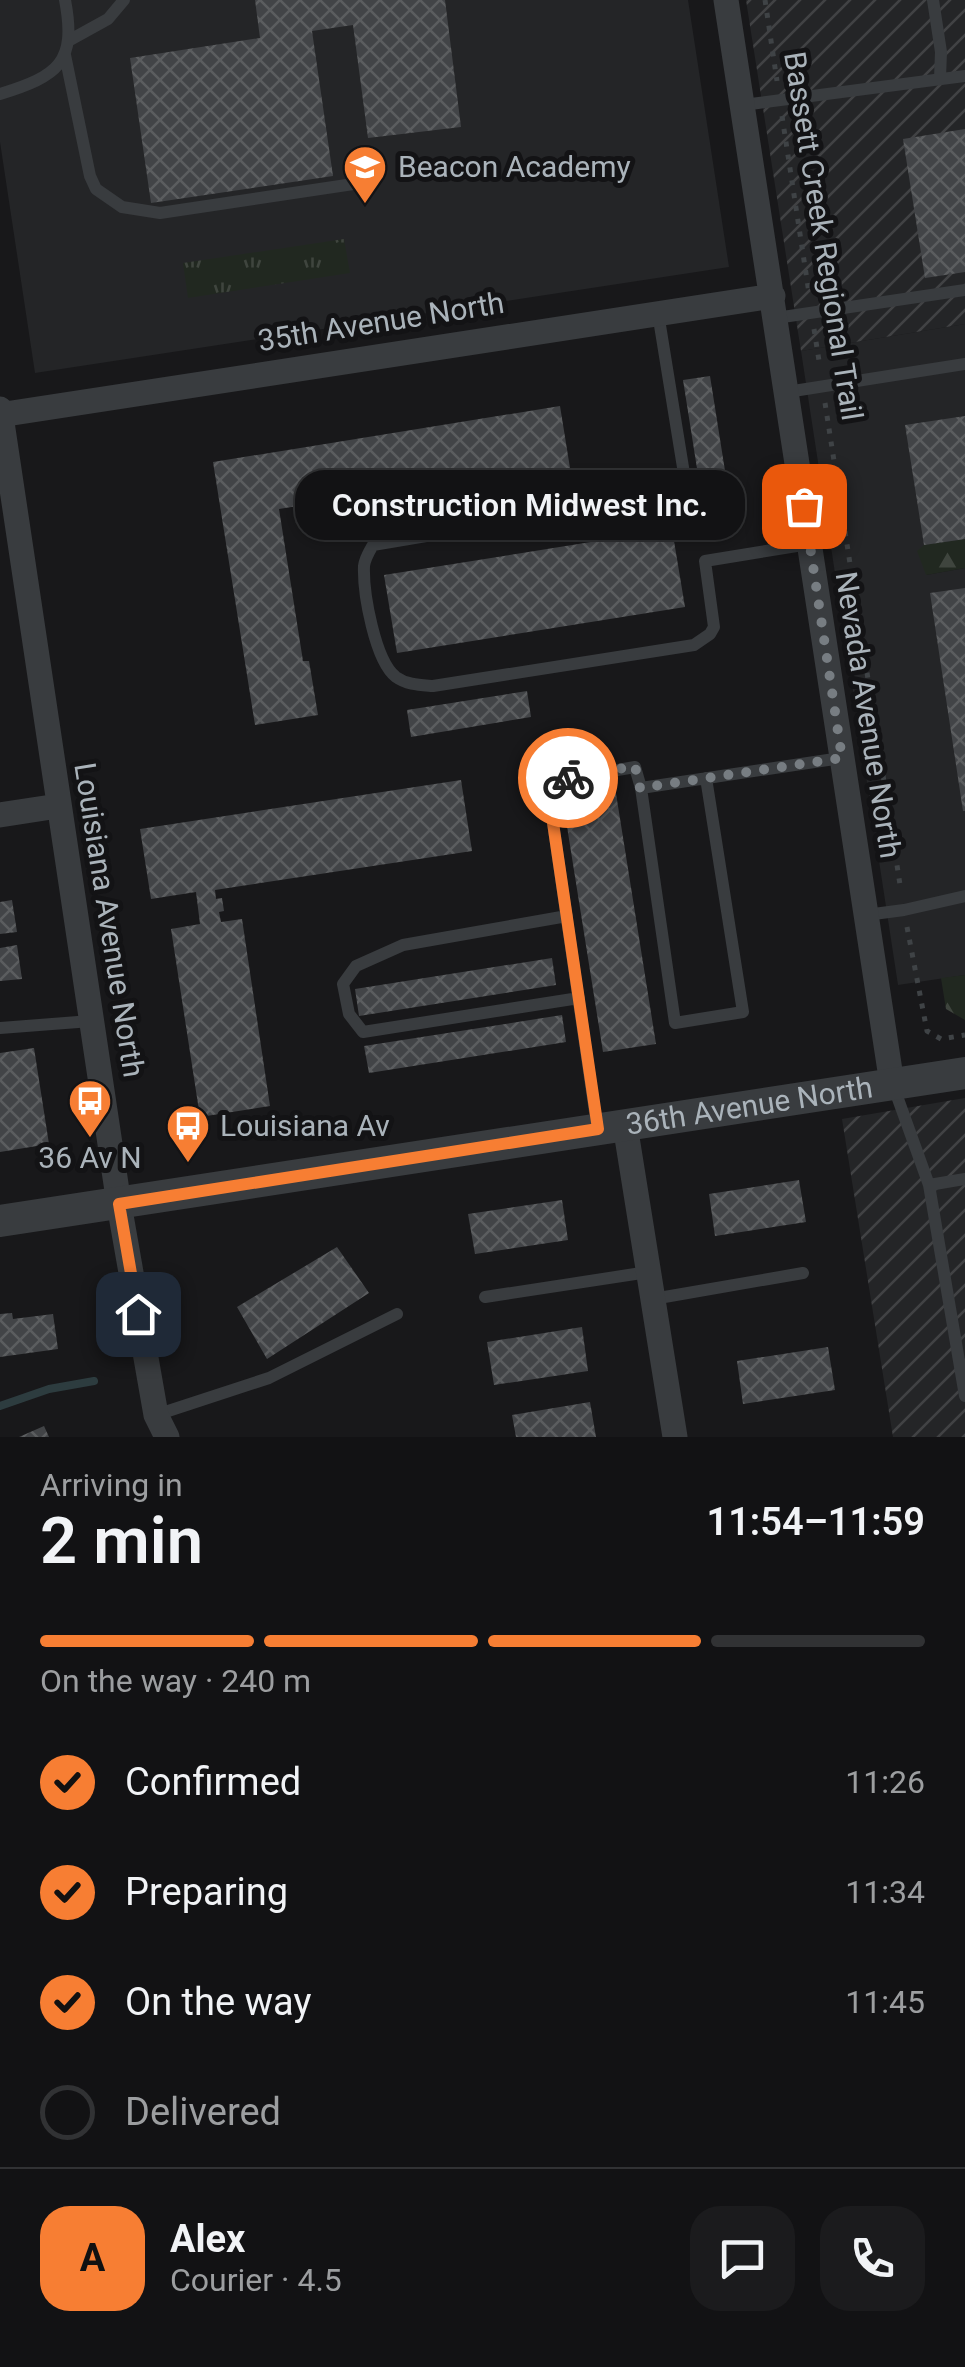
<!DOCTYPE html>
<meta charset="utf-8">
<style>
:root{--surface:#121214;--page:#1b1b1d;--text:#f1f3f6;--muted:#9c9ea0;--line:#313234;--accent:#f77e33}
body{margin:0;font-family:Roboto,sans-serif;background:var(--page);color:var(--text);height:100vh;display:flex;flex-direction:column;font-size:38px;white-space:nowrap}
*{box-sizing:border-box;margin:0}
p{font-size:32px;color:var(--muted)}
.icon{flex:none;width:55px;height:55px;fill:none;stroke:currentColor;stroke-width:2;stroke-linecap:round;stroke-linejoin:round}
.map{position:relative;height:1437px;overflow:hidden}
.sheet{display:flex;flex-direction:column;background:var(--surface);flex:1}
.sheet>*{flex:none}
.pin{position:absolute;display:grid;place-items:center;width:85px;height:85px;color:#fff;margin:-42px;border-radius:20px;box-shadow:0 5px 15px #0006}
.courier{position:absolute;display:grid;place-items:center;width:100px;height:100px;margin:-50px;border:8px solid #f77e33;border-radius:50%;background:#fff;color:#222;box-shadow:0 2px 12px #0007}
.bubble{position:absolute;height:70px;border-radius:30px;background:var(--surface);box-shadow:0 2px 8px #0004,0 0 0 2px var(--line);font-size:32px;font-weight:600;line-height:70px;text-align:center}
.summary em{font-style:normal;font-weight:600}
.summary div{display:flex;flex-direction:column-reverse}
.summary{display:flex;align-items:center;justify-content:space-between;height:170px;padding:0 40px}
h1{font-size:65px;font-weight:600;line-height:75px}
.bar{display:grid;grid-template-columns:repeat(4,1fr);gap:15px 10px;align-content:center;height:120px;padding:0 40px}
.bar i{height:12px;border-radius:8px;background:var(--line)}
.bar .current{background:var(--accent)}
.bar p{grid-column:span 4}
.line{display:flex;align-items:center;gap:25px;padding:0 40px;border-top:2px solid var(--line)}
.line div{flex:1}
.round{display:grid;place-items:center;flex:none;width:105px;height:105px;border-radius:30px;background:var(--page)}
ol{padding:0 40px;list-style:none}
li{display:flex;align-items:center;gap:30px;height:110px}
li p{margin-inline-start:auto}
li .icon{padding:10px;border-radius:50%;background:var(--accent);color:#111;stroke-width:4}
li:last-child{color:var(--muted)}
li i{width:55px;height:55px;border:5px solid var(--line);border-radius:50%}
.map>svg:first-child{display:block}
.built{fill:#242527}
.industrial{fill:url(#industrial-furrows)}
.forest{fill:url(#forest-firs)}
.park{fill:url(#park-tufts)}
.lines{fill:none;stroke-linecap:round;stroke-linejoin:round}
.stream{stroke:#2d3c3f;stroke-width:8}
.building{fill:url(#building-cross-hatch)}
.path{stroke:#3f4346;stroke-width:5;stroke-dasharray:5 8;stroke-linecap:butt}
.service{stroke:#393c3f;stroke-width:12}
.minor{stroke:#393c3f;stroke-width:25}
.tertiary{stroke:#393c3f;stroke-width:32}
.done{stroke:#777d82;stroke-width:10;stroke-dasharray:0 18}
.route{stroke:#f77e33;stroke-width:12}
.labels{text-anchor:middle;stroke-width:10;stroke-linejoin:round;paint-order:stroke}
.poi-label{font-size:30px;fill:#aab3ba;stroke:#131315;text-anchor:start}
.street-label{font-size:30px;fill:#aab3ba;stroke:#131315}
</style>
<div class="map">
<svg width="965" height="1437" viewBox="0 0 965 1437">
<defs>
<pattern id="industrial-furrows" width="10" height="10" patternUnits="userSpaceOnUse" patternTransform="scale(2.5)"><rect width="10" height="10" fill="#242527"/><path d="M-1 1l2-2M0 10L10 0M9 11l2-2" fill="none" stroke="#414244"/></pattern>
<pattern id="forest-firs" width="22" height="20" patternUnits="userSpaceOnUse" patternTransform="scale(2.5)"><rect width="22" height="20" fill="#212820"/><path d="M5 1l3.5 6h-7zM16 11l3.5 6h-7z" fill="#3f453e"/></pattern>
<pattern id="park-tufts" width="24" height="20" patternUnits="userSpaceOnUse" patternTransform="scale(2.5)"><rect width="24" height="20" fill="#212820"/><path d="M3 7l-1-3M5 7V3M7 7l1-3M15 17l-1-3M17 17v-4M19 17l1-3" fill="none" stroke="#3f453e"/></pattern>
<pattern id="building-cross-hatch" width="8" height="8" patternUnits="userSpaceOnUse" patternTransform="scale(2.5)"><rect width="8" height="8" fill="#424447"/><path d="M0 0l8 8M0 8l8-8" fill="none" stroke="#5b5d5f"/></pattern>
</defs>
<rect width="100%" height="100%" fill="#18181a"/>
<path class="built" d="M0,0h688l41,267 -694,106 -35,-231z
M965,324v215l-39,36 39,-7v407l-67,10 -97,-634z"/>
<path class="industrial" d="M746,0h219v324l-164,27z
M965,1098v339h-72l-51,-318z"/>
<path class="forest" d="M965,539v29l-39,7 -9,-24 7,-6z
M965,975v45l-19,-11 -5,-31z"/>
<path class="park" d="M344,239l6,34 -162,25 -5,-35z"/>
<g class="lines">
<path class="stream" d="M0,1406l49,-17 45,-8"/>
</g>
<path class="building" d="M255,0h190l16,127 -93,11 -15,-113 -41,6 21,145 -182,27 -21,-145 130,-20z
M965,129v143l-40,6 -22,-139z
M710,376l19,120 -27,4 -19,-120z
M560,406l10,62 -53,8 -1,-5 -237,38 24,152h6l9,54 -63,10 -42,-263z
M965,416v123l-41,6 -19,-120z
M672,529l13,78 -288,46 -13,-78z
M965,588v223h-2l-33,-218z
M527,691l4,26 -120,20 -4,-27z
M461,780l11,71 -257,39 1,9 6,-1 2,13 -5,1 2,10 21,-3 28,187 -70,11 -29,-188 29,-5 -4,-32 -45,7 -11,-70z
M614,781l42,263 -53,8 -42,-263z
M12,900l5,32 -17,2v-32z
M17,945l5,34 -22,2v-33z
M552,958l4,27 -197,31 -4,-27z
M562,1015l4,27 -197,31 -5,-27z
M34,1048l15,96 -49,8v-99z
M799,1180l7,42 -91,14 -6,-42z
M562,1200l6,40 -93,14 -7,-40z
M337,1247l32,46 -102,66 -30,-52z
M12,1313l1,6 40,-5 5,35 -58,8v-43z
M582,1327l6,44 -94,14 -7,-43z
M828,1347l7,43 -92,14 -6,-43z
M590,1402l6,35h-80l-4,-22z
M44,1426l5,11h-30z"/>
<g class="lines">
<path class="path" d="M765,0l12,81
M782,116l27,177
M814,329l6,38
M825,403l76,488
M907,927l20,104 14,8 24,-4"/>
<path class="service" d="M933,0l8,52 -1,26
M70,40l38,-21 16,-19
M65,55l25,121 6,13 26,18 38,6 200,-30
M0,94c58,-18 77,-31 65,-94
M743,105l222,-29
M658,313l29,179 -314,53c-4,7 -8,13 -9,21 -1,27 11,95 32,111 11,8 24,8 37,9l261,-41 16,-11 4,-7 -9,-66 104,-17
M776,318l189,-28
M787,392l178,-28
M641,788l34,235 68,-11 -37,-234
M866,915l38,-5 61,-14
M567,916l-164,29 -47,21 -13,18 6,30 14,18 216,-34
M0,1028l91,-7
M893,1085l36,100 36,-6
M597,1126l-50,-344 88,-15 6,21 200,-30
M929,1185l36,211
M485,1297l163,-25
M653,1299l150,-26
M156,1415l113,-37 128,-64"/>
<path class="minor" d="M726,0l166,1084
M0,409l119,795 37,211 11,22
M0,415l773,-119
M0,815l58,-9
M625,1125l50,312"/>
<path class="tertiary" id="s1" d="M0,1221l965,-148"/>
</g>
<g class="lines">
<path class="done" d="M568,778l67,-12 5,22 202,-30 -38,-252"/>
<path class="route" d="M138,1314l-19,-110 479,-75 -51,-347 21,-4"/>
</g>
<defs>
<g id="school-pin" transform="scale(2.25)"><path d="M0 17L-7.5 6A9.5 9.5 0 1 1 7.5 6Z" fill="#f77e33" stroke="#131315"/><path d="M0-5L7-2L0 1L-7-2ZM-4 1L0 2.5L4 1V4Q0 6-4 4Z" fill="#fff"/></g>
<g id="bus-pin" transform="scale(2.25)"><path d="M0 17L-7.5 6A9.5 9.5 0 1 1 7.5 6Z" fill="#f77e33" stroke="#131315"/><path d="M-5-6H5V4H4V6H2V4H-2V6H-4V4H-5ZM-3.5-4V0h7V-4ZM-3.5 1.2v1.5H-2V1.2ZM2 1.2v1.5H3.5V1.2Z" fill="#fff"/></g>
</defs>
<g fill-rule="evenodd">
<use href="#school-pin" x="365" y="167"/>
<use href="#bus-pin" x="90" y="1101"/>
<use href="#bus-pin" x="188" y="1126"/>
</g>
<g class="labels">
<g class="poi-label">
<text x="398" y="177">Beacon Academy</text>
<text x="220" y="1136">Louisiana Av</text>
<text x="90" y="1168" text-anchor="middle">36 Av N</text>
</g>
<g class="street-label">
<text transform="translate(823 236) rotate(81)" y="10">Bassett Creek Regional Trail</text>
<text transform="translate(381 322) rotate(-9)" y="10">35th Avenue North</text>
<text transform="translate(868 715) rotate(81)" y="10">Nevada Avenue North</text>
<text transform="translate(109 920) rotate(81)" y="10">Louisiana Avenue North</text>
<text dy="10" stroke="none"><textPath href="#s1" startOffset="758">36th Avenue North</textPath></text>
</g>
</g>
</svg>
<div class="pin" style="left:804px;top:506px;background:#ea580c"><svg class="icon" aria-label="bag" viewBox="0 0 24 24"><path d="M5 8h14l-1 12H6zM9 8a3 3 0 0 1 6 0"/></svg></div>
<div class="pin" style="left:138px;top:1314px;background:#1f2937"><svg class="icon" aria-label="home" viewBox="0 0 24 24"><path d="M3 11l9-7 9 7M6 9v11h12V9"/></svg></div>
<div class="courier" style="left:568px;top:778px"><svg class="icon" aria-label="bike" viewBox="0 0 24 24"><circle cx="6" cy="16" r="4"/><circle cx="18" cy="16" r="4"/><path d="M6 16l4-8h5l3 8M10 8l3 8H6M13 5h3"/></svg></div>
<div class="bubble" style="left:295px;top:470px;width:450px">Construction Midwest Inc.</div>
</div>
<section class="sheet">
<div class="summary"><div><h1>2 min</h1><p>Arriving in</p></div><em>11:54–11:59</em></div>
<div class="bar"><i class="current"></i><i class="current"></i><i class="current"></i><i></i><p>On the way · 240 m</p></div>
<ol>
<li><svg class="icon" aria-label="check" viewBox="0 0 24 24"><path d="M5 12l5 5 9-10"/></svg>Confirmed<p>11:26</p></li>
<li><svg class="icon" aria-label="check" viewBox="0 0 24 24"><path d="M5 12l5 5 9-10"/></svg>Preparing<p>11:34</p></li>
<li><svg class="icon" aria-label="check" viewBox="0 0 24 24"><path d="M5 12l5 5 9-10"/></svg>On the way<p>11:45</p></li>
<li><i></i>Delivered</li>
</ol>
<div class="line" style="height:180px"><b class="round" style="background:var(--accent);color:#111">A</b><div><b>Alex</b><p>Courier · 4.5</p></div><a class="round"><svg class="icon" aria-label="chat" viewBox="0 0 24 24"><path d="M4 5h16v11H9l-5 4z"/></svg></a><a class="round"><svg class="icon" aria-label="phone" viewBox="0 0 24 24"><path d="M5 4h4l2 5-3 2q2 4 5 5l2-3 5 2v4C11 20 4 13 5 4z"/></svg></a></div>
</section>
